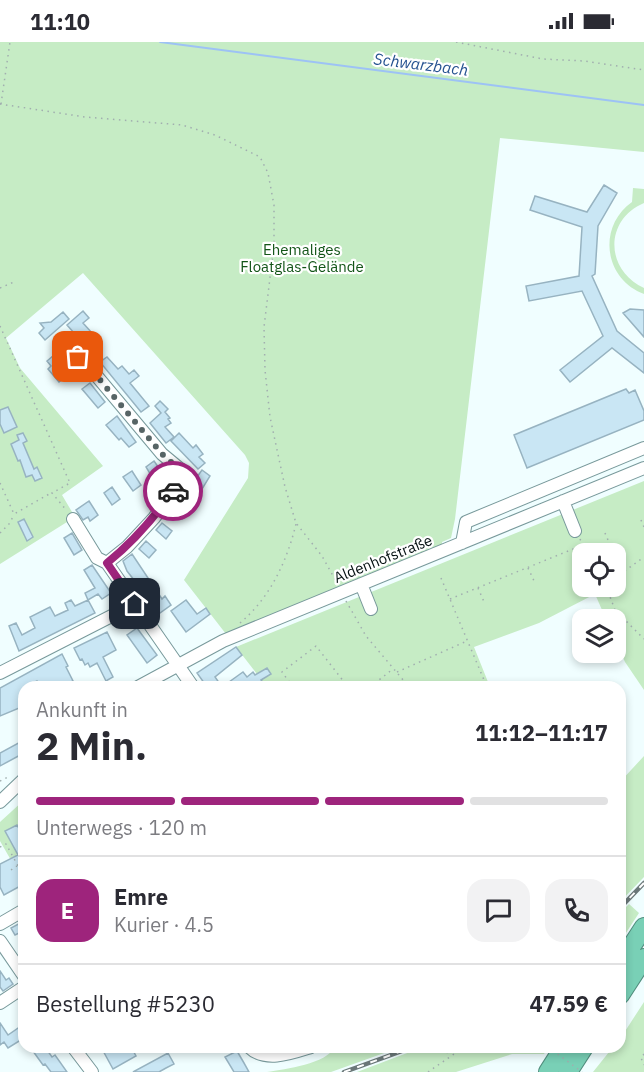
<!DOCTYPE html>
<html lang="de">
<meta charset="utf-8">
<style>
:root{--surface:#fff;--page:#f2f2f3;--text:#2b2b33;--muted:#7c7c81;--line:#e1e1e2;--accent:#9e247c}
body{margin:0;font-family:"IBM Plex Sans",sans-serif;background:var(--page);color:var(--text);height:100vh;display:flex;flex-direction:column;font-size:22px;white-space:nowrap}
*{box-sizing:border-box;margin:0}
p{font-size:20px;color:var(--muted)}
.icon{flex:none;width:33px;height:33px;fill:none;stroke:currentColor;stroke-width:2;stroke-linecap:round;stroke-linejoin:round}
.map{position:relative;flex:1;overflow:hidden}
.sheet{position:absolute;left:18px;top:639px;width:608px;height:372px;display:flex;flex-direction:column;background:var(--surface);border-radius:18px;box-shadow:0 3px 9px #0003}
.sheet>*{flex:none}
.controls{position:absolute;left:572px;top:501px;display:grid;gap:12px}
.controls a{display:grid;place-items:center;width:54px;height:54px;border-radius:12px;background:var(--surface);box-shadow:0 3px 9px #0003;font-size:30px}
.pin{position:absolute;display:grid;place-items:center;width:51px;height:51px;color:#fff;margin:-26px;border-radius:12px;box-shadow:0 3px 9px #0006}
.courier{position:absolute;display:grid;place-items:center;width:60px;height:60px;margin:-30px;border:4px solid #9e247c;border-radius:50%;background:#fff;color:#222;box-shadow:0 2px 8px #0007}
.overview em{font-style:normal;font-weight:700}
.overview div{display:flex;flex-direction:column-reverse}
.overview{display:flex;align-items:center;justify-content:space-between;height:102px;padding:0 18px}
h1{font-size:39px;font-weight:700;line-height:45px}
.bar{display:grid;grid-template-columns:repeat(4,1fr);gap:9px 6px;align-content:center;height:72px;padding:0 18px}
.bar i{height:8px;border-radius:4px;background:var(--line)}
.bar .active{background:var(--accent)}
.bar p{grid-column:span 4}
.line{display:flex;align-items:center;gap:15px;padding:0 18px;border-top:2px solid var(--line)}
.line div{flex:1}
.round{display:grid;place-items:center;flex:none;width:63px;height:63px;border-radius:18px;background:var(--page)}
.status{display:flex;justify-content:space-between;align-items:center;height:42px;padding:0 30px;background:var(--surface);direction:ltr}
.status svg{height:16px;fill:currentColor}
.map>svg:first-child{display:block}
.green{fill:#c6ecc5;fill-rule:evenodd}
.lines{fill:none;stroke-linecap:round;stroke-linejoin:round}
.stream{stroke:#9dc2f5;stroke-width:2}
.building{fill:#c9e6f4;stroke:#97b3c1;stroke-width:1.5}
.minor-casing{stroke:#78999b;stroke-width:14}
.highway-casing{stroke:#508d7d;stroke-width:20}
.path{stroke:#a1aeaf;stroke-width:1.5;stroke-dasharray:1.5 4.5;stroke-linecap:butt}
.minor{stroke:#fff;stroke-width:12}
.highway{stroke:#79d0b6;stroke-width:18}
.rail-casing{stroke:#6b7879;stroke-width:4.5}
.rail{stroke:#fff;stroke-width:2;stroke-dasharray:7;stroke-linecap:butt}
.path-bridge{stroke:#a1aeaf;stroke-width:1.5;stroke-dasharray:1.5 4.5;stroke-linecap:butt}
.done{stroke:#576465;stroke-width:6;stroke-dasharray:0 10.8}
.route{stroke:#9e247c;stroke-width:8}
.labels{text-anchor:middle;stroke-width:4.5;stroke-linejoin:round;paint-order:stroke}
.park-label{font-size:15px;fill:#135518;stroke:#fff}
.street-label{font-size:15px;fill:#051112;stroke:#fff}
.water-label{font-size:16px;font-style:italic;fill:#255290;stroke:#fff}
</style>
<div class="status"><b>11:10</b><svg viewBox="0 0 49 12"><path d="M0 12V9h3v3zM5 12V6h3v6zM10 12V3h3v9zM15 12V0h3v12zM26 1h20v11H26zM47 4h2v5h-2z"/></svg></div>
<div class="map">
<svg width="644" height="1030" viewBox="0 0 644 1030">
<rect width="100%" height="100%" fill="#f0feff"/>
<path class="green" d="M0,0h644v110l-144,-14 -45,381 -4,19 -9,4v3l-216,89 -42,-54 64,-102 1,-15 -4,-8 -162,-182 -77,65 14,30 83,98 -41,29 13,22 -75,47z
M633,146l11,1v14c-40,17 -39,67 0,85v6c-40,-15 -47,-67 -12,-92z
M644,439v209l-19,-28 -10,-22v-20l-9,-1 -11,-25 -56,29 -65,24 16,40h-223l-31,-40zM582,512h33v32h-33z
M644,714v121l-24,25v-120z
M24,758v83l-24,-42v-19z
M629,862l10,9 -19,29v-29z
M644,960v70h-51l20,-25h7v-8z
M335,1005h66l-70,25h-64c19,-3 59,-8 68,-25z
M423,1005h125l-4,7h-32l-56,18h-99z"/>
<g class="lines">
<path class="stream" d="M160,0l484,63"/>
</g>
<path class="building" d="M604,143l13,8 -19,33 -3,48 -3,2 25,55 27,22v20l-32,-25 -42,34 -10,-12 43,-34 -21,-45 -53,10 -3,-15 53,-10 3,-49 -52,-17 5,-14 52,16z
M630,267l14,1v27l-21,-24z
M83,269l6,7 -6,5 9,10 -3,3 8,9 -7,6 -23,-26z
M63,270l6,7 -24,21 -6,-7 5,-5 -4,-5 11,-1z
M54,313l15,19 -10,8 -11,-13 3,-3 -4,-5z
M107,315l11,12 4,-3 7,8 5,-4 5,6 -9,7 19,23 -8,6 -41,-50z
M90,341l15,19 -7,6 -16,-19z
M626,347l3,4 6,-3 9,21v9l-117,48 -13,-33z
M160,359l8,8 -3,3 5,6 -2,1 3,4 -6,4 9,10 -8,6 -16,-20 11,-10 -6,-7z
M8,365l9,20 -13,6 -4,-9v-14z
M117,374l19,26 -7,5 -8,-9 -2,2 -13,-15z
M23,391l4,8 -4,2 11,26 3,-2 5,11 -7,3 -3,-6 -6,2 -6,-17 -2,1 -7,-17 8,-4 -2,-5z
M179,391l14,15 3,-3 7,9 -4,3 6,6 -7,6 -27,-28z
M154,419l7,10 -9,6 -6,-10z
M202,428l8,6 -14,23 -10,-7z
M132,429l9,14 -8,6 -10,-14z
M112,445l8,12 -8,6 -8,-12z
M89,459l9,14 -8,6 -2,-4 -5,3 -7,-10z
M177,461l11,8 -6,8 -11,-8z
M24,477l9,18 -6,4 -9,-19z
M162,481l10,8 -6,8 -10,-9z
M72,491l10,17 -8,5 -10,-17z
M146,499l10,9 -7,8 -10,-9z
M132,512l30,45 3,-3 6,9 -11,8 -33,-42 -4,-10z
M92,523l19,28 -9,6 -4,-5 -10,6 -3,-7 10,-5 -11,-18z
M71,558l4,6 13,-6 7,13 -76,38 -10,-25 7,-3 6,12 13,-7 -5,-11 20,-10 5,9 13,-6 -3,-7z
M186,558l11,14 9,-6 4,6 -24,18 -15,-21z
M137,586l20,27 -10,8 -20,-28z
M107,590l9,18 -13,7 10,20 -7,4 -9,-18 -7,4 -2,-4 -3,2 -3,-6 -2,1 -6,-12z
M236,605l6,8 -27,22 7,10 21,-15 4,5 6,-5 2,3 12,-7 4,6 -10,6 6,7h-60l-10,-14z
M62,612l6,12 -2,1 7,14 -12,6h-20l-4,-6 -13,6v19l-24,10v-28z
M24,698v13l-24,13v-13z
M17,783l7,13v46l-20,11 -4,-8v-23l18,-9 -13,-24z
M24,879v20l-5,-8 -4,2 -4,-7z
M0,929l6,9 3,-2 4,6 -10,7 -3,-4z
M0,981l8,12 16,-11v14l-16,10 -4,-6 -4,3z
M30,1005h15l7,10 3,-2 12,17h-16l-6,-8 -2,1z
M101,1005h13l3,4 8,-4h6l5,9 -23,13z
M237,1009l7,12 5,9h-15l-9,-15z
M168,1011l6,11 -8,4 -7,4h-26z"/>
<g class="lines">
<g class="minor-casing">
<path id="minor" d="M65,304l25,22 72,86 18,15 1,13 -27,36 -27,29 -20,16
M563,459l12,30
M73,477l24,39 10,5 86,124
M462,501l4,-21 178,-74
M361,542l10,25
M0,631l135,-69
M138,645l85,-46 421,-173
M0,760l24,-23
M0,882l24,-14
M0,899l24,35
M0,961l24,-16
M73,1005l19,25
M249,1005c16,16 43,6 62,0"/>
</g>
<g class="highway-casing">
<path id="highway" d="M620,922l24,-37
M620,953l24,-37
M548,1030l16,-25
M568,1030l16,-25"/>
</g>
<path class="path" d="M456,0l87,17 41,2 60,9
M0,62l85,13 97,8 33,10 45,22 8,16 6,32v40l-10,82 1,43 5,47 15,70 11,36 26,33 15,27
M1,62l9,-62
M0,246l14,-6
M0,284l70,157 -18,10 15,18
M0,441l14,31 37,-21
M641,478l3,7
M0,491l9,-9 5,-9
M605,491l9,21
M580,497l7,15
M615,514l7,15
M528,526l7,15
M441,536l46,109
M615,536l29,-21
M606,544l9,24 29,29
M478,546l7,16
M595,552l4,-8
M450,557l133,-54
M346,559l20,35 43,51
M240,581c30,-25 47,-62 56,-99
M397,630l70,-31
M293,645l-11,-15 34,-26 32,41
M370,645l23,-18
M0,739l8,-4 1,1
M0,805l6,-3 18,33
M11,828l6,-4
M23,848l1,-1
M443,1005l7,9
M644,1012l-3,4 3,7
M428,1030l29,-20 21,-5"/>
<use href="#minor" class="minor"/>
<use href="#highway" class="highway"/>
<g class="rail-casing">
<path id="rail" d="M620,866l24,-25
M344,1030l69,-25"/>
</g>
<use href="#rail" class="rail"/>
<path class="path-bridge" d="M548,1005l34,25"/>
</g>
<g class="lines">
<path class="done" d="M78,315l12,11 72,86 18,16v12l-7,9"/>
<path class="route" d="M135,562l-28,-41c26,-21 47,-45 66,-72"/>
</g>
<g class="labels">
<g class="park-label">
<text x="302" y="213">Ehemaliges<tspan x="302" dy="17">Floatglas-Gelände</tspan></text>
</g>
<g class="street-label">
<text transform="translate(383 517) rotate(-22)" y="5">Aldenhofstraße</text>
</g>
<g class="water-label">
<text transform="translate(421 22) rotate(7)" y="6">Schwarzbach</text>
</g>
</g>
</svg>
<div class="controls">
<a><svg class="icon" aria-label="locate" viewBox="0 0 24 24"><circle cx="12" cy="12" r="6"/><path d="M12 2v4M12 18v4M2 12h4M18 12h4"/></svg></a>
<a><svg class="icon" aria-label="layers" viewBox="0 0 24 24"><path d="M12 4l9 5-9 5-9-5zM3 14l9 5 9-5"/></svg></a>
</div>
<div class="pin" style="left:78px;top:315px;background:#ea580c"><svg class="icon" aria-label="bag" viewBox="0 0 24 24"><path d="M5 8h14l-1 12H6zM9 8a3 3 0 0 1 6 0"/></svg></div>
<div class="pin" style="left:135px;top:562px;background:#1f2937"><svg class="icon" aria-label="home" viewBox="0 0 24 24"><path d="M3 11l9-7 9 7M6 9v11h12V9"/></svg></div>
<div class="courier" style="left:173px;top:449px"><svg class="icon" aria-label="car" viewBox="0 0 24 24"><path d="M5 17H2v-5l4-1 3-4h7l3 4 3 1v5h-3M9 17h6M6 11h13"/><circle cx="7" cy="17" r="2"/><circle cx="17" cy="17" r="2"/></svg></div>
<section class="sheet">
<div class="overview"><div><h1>2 Min.</h1><p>Ankunft in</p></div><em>11:12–11:17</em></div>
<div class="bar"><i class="active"></i><i class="active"></i><i class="active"></i><i></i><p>Unterwegs · 120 m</p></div>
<div class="line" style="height:108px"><b class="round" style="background:var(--accent);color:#fff">E</b><div><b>Emre</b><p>Kurier · 4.5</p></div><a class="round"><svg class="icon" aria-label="chat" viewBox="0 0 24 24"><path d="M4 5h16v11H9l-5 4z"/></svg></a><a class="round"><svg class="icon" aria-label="phone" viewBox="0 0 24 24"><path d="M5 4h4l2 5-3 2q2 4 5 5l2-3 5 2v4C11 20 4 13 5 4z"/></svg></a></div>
<div class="line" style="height:78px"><div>Bestellung #5230</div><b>47.59 €</b></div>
</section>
</div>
